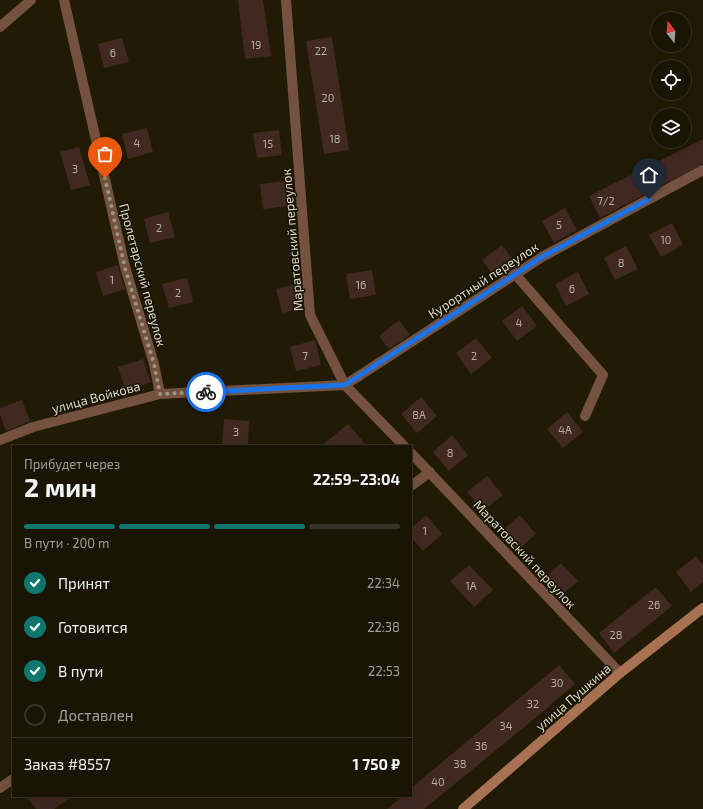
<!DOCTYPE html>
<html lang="ru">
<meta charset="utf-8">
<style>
:root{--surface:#191404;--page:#221d0e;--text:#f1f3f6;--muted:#9f9e9a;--line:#373326;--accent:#0f766e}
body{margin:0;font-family:"Exo 2",sans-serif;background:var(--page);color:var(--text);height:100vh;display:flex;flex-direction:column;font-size:15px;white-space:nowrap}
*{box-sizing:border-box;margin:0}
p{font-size:13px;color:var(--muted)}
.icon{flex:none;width:22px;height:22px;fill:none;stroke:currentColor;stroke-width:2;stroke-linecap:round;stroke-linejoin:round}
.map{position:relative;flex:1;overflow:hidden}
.sheet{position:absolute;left:12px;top:445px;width:400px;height:352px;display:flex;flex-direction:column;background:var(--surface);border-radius:0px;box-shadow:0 4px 16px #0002,0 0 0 1px var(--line)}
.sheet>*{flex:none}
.needle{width:26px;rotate:343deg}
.controls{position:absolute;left:651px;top:12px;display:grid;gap:8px}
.controls a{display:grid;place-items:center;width:40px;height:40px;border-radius:50%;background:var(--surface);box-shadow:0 4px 16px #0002,0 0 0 1px var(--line);font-size:20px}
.pin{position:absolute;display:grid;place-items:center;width:34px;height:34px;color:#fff;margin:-41px -17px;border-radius:50% 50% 50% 0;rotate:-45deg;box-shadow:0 0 4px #0007}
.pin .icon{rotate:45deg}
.courier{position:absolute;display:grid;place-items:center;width:40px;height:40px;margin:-20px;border:3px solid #1a73e8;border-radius:50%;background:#fff;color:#222;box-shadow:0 1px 5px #0007}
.summary em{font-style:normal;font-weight:700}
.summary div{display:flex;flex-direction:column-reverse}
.summary{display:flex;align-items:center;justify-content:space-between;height:68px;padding:0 12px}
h1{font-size:26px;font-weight:700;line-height:30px}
.bar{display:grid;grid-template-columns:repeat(4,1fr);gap:6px 4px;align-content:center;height:48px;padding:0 12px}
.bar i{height:5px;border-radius:3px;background:var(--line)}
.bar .selected{background:var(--accent)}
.bar p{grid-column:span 4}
.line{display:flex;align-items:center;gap:10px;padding:0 12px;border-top:1px solid var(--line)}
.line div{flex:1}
ol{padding:0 12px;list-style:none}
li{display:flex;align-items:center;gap:12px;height:44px}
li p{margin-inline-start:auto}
li .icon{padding:4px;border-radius:50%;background:var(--accent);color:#fff;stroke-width:4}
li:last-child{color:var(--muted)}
li i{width:22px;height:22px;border:2px solid var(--line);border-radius:50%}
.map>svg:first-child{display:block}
.building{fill:#412922}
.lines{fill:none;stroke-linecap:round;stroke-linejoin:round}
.lane{stroke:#75523f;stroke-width:10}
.street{stroke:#75523f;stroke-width:10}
.secondary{stroke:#a87151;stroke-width:10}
.done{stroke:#9c9888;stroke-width:4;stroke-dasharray:0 7.2}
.route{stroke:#1a73e8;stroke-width:5}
.labels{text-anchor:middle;stroke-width:3;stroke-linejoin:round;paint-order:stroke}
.number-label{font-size:11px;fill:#b8afa3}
.street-label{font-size:13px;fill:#dfdcce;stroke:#181200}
</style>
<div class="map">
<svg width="703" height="809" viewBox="0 0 703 809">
<rect width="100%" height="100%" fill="#211b05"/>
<path class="building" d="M238,0h25l8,56 -26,3z
M332,37l17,113 -25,4 -18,-113z
M122,38l7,24 -25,6 -6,-24z
M147,128l6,24 -25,7 -6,-25z
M279,130l3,25 -25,3 -4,-25z
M703,139v25l-103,54 -11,-22z
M79,147l11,38 -19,5 -11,-38z
M285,181l3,25 -25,3 -3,-25z
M565,208l12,22 -23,13 -12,-22z
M168,212l7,25 -25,6 -6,-24z
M672,223l11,22 -22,12 -12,-22z
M502,245l15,20 -21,14 -14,-19z
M626,246l12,23 -23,11 -11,-22z
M118,265l7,24 -22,7 -7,-24z
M372,270l4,25 -26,4 -4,-25z
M578,272l11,22 -23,12 -11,-22z
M187,278l6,24 -24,6 -7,-24z
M300,283l3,25 -21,5 -6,-24z
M522,306l15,20 -20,15 -15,-20z
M399,320l11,15 -21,14 -10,-13z
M476,338l16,20 -21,16 -15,-21z
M315,340l6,25 -25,6 -6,-24z
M143,359l8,23 -25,9 -8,-24z
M421,397l16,19 -20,17 -16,-19z
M22,400l8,21 -24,10 -6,-17v-6z
M567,412l16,20 -20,16 -16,-19z
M224,419l25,2 -1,25 -26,-2z
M348,424l19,22h-46z
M452,435l16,20 -19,16 -16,-19z
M487,476l16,19 -20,16 -16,-19z
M426,515l16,19 -19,17 -12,-14v-9z
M520,515l16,19 -19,17 -16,-19z
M696,556l7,9v17l-12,10 -15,-20z
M561,563l17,18 -20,17 -16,-18z
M469,565l24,25 -19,17 -24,-26z
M656,587l16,19 -58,47 -15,-20z
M559,665l16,19 -25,21v1l-126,103h-37l16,-13h8v-8z
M26,796h46l-18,13h-18z"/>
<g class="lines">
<path class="lane" d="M515,274l88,101 -18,41"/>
<path class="street" d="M64,0l61,267 29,97 6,30
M286,0l24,315 35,70 59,61
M0,27l31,-27
M0,440l33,-13 127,-33 185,-9 197,-128 161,-87
M411,453l209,220
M411,486l19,-14
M0,788l13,-9"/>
<path class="secondary" d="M463,809l157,-136 83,-65"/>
</g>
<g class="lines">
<path class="done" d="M105,178l20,90 29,96 6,30 46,-2"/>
<path class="route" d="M206,392l139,-7 197,-128 107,-58"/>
</g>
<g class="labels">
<g class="number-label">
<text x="256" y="49">19</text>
<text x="321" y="55">22</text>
<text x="113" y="57">6</text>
<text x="328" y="102">20</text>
<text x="335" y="143">18</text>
<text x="137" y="147">4</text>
<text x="268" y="148">15</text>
<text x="75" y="173">3</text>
<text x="606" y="205">7/2</text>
<text x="559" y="229">5</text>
<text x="159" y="232">2</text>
<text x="666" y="244">10</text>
<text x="621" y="267">8</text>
<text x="112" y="284">1</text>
<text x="361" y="289">16</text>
<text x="572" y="293">6</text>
<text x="178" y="297">2</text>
<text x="519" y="327">4</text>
<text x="305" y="360">7</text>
<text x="474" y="360">2</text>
<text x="419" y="419">8А</text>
<text x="565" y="434">4А</text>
<text x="236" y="436">3</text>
<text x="450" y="457">8</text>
<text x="425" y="535">1</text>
<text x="471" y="590">1А</text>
<text x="654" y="609">26</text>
<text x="616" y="639">28</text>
<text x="557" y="687">30</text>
<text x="533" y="708">32</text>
<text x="506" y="730">34</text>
<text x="481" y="750">36</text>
<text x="460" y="768">38</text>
<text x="438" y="786">40</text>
</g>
<g class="street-label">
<text transform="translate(292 240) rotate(-95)" y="5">Маратовский переулок</text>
<text transform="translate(143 275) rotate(75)" y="5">Пролетарский переулок</text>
<text transform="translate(483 280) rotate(-33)" y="5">Курортный переулок</text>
<text transform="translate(96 397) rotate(-15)" y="5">улица Войкова</text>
<text transform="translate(525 554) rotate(47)" y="5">Маратовский переулок</text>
<text transform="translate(573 697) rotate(-41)" y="5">улица Пушкина</text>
</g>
</g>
</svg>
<div class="controls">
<a><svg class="needle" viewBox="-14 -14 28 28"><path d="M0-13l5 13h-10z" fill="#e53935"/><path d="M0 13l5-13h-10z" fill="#9f9e9a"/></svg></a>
<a><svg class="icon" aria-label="locate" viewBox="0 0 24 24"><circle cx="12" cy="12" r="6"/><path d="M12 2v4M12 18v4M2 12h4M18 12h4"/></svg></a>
<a><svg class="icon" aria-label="layers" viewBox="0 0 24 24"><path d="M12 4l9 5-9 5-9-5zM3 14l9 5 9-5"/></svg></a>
</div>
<div class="pin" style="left:105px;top:178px;background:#ea580c"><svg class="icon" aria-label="bag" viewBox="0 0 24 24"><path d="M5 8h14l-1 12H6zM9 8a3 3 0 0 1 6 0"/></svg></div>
<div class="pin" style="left:649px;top:199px;background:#1f2937"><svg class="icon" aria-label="home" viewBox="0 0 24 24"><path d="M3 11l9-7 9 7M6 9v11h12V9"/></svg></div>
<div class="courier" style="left:206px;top:392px"><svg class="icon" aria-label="bike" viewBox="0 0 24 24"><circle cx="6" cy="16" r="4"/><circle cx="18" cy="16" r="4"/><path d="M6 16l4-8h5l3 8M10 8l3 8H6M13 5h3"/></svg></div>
<section class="sheet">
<div class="summary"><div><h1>2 мин</h1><p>Прибудет через</p></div><em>22:59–23:04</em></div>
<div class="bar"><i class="selected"></i><i class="selected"></i><i class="selected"></i><i></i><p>В пути · 200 m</p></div>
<ol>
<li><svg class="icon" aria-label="check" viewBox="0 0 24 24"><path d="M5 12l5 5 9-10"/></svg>Принят<p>22:34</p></li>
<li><svg class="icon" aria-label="check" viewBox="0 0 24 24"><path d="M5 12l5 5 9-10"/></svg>Готовится<p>22:38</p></li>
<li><svg class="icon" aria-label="check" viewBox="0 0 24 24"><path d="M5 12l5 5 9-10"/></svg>В пути<p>22:53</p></li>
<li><i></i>Доставлен</li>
</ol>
<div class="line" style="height:52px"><div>Заказ #8557</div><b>1 750 ₽</b></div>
</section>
</div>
